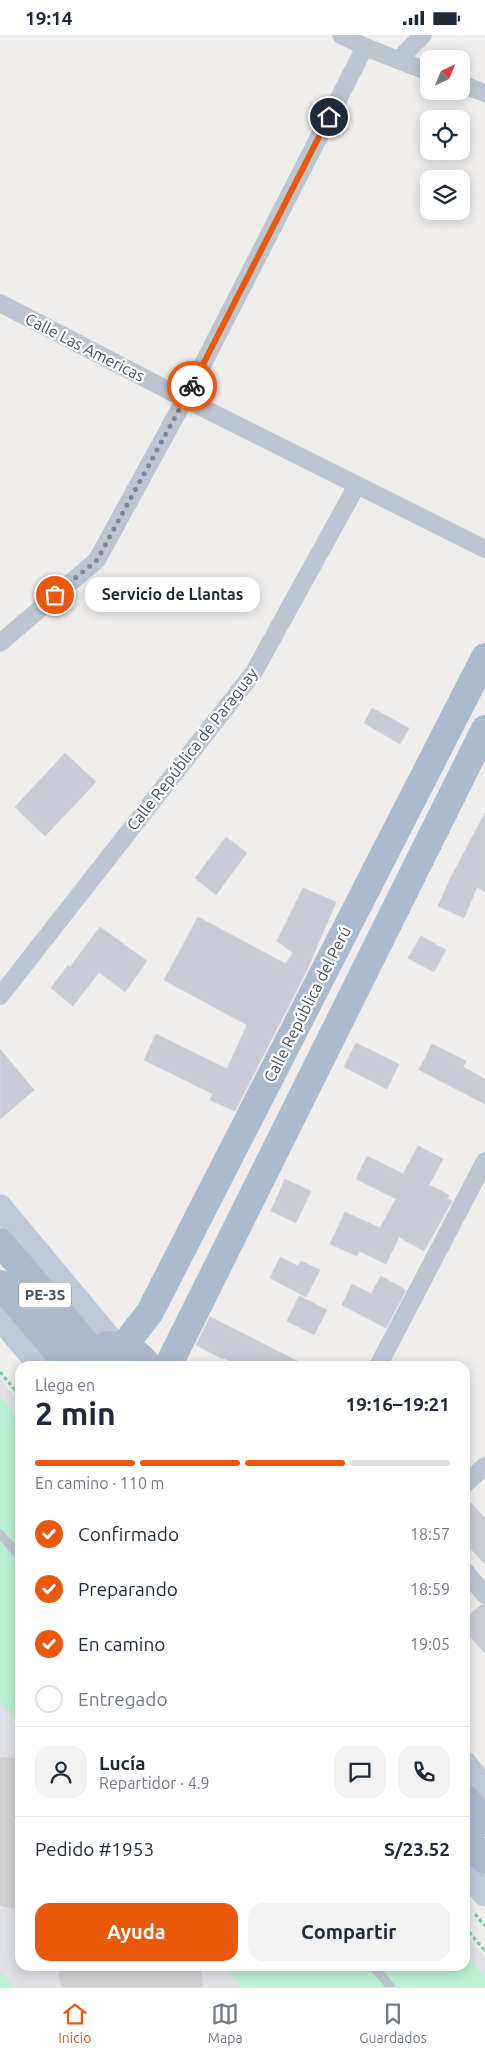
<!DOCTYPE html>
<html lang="es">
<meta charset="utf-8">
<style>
:root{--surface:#fff;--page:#f2f2f3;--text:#1f2937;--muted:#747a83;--line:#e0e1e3;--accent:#ea580c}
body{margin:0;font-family:Ubuntu,sans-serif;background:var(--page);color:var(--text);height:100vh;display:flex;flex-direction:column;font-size:19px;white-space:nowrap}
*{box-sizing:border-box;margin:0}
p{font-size:16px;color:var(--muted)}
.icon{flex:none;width:28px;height:28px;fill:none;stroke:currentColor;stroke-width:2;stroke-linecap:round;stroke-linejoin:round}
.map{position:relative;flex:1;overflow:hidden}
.sheet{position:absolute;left:15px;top:1326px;width:455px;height:610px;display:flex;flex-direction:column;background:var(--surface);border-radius:15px;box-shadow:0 2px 12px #0003}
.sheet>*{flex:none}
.needle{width:32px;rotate:44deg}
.buttons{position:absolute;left:420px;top:15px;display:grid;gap:10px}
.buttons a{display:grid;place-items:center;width:50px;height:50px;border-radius:10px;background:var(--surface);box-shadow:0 2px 12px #0003;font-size:25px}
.pin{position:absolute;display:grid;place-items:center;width:42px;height:42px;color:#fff;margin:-21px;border:2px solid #fff;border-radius:50%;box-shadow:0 1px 5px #0007}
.courier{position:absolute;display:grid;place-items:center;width:50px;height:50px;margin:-25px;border:4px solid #ea580c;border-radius:50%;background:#fff;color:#222;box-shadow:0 1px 6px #0007}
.bubble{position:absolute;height:35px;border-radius:15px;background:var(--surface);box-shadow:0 2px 12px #0003;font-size:16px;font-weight:700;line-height:35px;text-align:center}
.summary em{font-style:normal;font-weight:700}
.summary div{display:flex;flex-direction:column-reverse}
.summary{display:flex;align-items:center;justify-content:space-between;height:85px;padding:0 20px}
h1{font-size:32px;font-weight:700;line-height:38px}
.bar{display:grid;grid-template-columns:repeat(4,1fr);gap:8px 5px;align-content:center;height:60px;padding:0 20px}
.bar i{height:6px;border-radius:4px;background:var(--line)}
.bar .active{background:var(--accent)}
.bar p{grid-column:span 4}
.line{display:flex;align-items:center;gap:12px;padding:0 20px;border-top:1px solid var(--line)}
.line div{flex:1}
.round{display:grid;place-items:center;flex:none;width:52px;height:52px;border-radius:15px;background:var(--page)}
ol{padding:0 20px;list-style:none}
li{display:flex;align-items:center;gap:15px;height:55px}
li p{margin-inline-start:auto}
li .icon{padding:5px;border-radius:50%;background:var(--accent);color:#fff;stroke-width:4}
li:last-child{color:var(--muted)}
li i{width:28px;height:28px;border:2px solid var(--line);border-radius:50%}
.button{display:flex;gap:10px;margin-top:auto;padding:10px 20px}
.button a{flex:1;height:58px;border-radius:15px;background:var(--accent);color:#fff;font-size:20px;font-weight:700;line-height:58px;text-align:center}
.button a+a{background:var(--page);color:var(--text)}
.status{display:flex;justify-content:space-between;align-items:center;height:35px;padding:0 25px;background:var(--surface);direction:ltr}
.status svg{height:14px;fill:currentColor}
.tab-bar{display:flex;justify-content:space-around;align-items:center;height:70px;border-top:1px solid var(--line);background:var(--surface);font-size:14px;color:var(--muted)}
.tab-bar a{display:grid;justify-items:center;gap:2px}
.tab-bar .active{color:var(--accent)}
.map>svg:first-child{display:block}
.airport{fill:#dfe1e6}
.green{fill:#baf0d4}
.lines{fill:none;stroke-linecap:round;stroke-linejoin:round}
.runway{stroke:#d0d0d2;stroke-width:128}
.building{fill:#c9ccd4;stroke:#d1d3d9}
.path{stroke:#71cfaa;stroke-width:3;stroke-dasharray:4 2.5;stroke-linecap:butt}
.service{stroke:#bdc6d0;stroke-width:9}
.minor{stroke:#bdc6d0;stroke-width:18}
.secondary{stroke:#bfc8d7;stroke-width:25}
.primary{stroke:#acbace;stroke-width:28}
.done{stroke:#81878f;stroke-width:5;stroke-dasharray:0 9}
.route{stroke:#ea580c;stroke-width:6}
.labels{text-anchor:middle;stroke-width:4.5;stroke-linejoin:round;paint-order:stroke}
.shield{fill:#fff;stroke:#7d848d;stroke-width:1}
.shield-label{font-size:15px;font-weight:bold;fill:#454f5c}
.street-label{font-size:16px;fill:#454f5c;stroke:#fff}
</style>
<div class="status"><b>19:14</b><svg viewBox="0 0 49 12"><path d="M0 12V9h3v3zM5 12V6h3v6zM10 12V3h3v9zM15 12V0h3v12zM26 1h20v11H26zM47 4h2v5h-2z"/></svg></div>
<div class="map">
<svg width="485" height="1952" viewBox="0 0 485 1952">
<rect width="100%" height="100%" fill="#f0eeed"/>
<path class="airport" d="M0,1344l20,24v563h445v-33l20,24v30h-485z"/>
<path class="green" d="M0,1361l20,23v306l-20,-23z
M465,1918l20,24v10h-245l-17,-21h242z
M0,1936l14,16h-14z"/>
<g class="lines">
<path class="runway" d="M0,1786l20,24
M122,1931l17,21"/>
</g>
<path class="building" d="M372,673l37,20 -9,16 -36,-21z
M65,718l31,29 -51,54 -30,-29z
M485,778v79l-8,-5 -13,31 -26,-12 12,-27z
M226,802l21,16 -31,42 -21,-17z
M303,853l33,14 -29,68 -72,141 -25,-11 3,-6 -69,-34 12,-26 71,35 20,-44 -83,-45 34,-63 88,47 7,-11 -16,-12z
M100,892l47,34 -22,31 -26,-20 -26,34 -22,-18 17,-23 2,2z
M421,901l25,14 -12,22 -26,-14z
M356,1008l43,21 -12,25 -43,-22z
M432,1009l34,17 -3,6 22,12v25l-66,-34z
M0,1014l34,41 -34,29z
M418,1111l25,13 -14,26 20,10 -2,4 5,2 -28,50 -25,-14 -13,27 -27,-13 -2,5 -27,-12 15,-32 35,16 16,-29 -40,-20 11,-23 36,18z
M285,1144l26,12 -15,32 -25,-12z
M280,1222l18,9 3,-5 19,9 -14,27 -36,-19z
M381,1241l25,14 -20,38 -44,-23 10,-21 19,10z
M299,1261l28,14 -13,25 -27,-14z
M210,1282l32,16 65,33h-66l-17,-8 -1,1 -27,-14z
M465,1462l20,21v46l-20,-21z
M481,1570h4v48l-20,-22v-13z"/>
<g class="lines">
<path class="path" d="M0,1337l20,24
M475,1879l10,12
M465,1892l20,24"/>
<path class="service" d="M0,1499l20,23
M373,1931l18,21"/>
<path class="minor" d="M341,0l24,12 64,25
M398,25l25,-25
M461,49l24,9
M0,268l185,96 300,150
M0,608l97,-83 88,-161 180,-352
M0,961l254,-324 103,-187
M378,1331l107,-205
M465,1449l20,-18
M465,1536l20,24"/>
<path class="secondary" d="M0,1172l115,138
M0,1283l41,48
M465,1729l20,25
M465,1836l20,23"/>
<path class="primary" d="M0,1207l105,124
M0,1249l69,82
M107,1310c16,0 32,7 41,21
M123,1312l27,-35 335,-655
M168,1331l317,-637
M465,1763l20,25
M465,1802l20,23"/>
</g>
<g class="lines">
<path class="done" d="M55,560l42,-35 95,-174"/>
<path class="route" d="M192,351l137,-269"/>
</g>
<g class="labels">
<rect class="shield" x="19" y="1247.5" width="52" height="25" rx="4"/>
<g class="shield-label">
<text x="45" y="1265">PE-3S</text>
</g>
<g class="street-label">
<text transform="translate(85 312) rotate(27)" y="6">Calle Las Americas</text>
<text transform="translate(192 714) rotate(-52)" y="6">Calle República de Paraguay</text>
<text transform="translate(307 969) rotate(-63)" y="6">Calle República del Perú</text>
</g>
</g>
</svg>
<div class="buttons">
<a><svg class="needle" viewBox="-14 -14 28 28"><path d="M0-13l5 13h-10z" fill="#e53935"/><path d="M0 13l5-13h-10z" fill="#747a83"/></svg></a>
<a><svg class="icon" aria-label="locate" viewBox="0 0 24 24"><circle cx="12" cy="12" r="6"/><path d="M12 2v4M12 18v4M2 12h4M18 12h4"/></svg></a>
<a><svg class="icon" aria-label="layers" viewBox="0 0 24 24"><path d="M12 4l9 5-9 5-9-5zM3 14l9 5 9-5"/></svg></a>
</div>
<div class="pin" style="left:55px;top:560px;background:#ea580c"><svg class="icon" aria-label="bag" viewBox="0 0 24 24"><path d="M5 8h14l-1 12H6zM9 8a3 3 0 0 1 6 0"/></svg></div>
<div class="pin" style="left:329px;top:82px;background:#1f2937"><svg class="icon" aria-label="home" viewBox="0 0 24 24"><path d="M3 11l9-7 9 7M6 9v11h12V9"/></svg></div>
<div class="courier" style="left:192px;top:351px"><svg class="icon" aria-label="bike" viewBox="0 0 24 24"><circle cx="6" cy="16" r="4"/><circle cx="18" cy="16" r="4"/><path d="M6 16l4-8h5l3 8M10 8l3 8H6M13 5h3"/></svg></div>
<div class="bubble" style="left:85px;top:542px;width:175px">Servicio de Llantas</div>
<section class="sheet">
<div class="summary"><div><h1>2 min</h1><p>Llega en</p></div><em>19:16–19:21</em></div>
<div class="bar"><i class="active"></i><i class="active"></i><i class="active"></i><i></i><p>En camino · 110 m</p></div>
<ol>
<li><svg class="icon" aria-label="check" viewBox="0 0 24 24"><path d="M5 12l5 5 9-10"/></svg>Confirmado<p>18:57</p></li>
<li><svg class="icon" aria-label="check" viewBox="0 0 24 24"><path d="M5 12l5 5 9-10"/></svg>Preparando<p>18:59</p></li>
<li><svg class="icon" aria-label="check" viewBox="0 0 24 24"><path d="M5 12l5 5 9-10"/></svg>En camino<p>19:05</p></li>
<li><i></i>Entregado</li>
</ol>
<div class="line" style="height:90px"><a class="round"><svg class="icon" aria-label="person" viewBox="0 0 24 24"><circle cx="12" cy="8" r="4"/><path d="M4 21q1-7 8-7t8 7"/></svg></a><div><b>Lucía</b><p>Repartidor · 4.9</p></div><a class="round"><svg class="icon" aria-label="chat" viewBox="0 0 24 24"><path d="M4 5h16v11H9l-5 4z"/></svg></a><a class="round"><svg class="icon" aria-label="phone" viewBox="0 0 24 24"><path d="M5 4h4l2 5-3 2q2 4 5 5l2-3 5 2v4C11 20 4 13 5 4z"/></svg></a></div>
<div class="line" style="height:65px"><div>Pedido #1953</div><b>S/23.52</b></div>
<div class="button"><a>Ayuda</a><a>Compartir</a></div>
</section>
</div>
<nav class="tab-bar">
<a class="active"><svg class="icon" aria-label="home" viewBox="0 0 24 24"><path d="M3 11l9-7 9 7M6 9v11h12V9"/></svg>Inicio</a>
<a><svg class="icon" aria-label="map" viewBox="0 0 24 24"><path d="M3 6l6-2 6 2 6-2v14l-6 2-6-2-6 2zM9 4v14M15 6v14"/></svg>Mapa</a>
<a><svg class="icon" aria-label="saved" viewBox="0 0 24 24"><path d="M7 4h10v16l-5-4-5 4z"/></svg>Guardados</a>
</nav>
